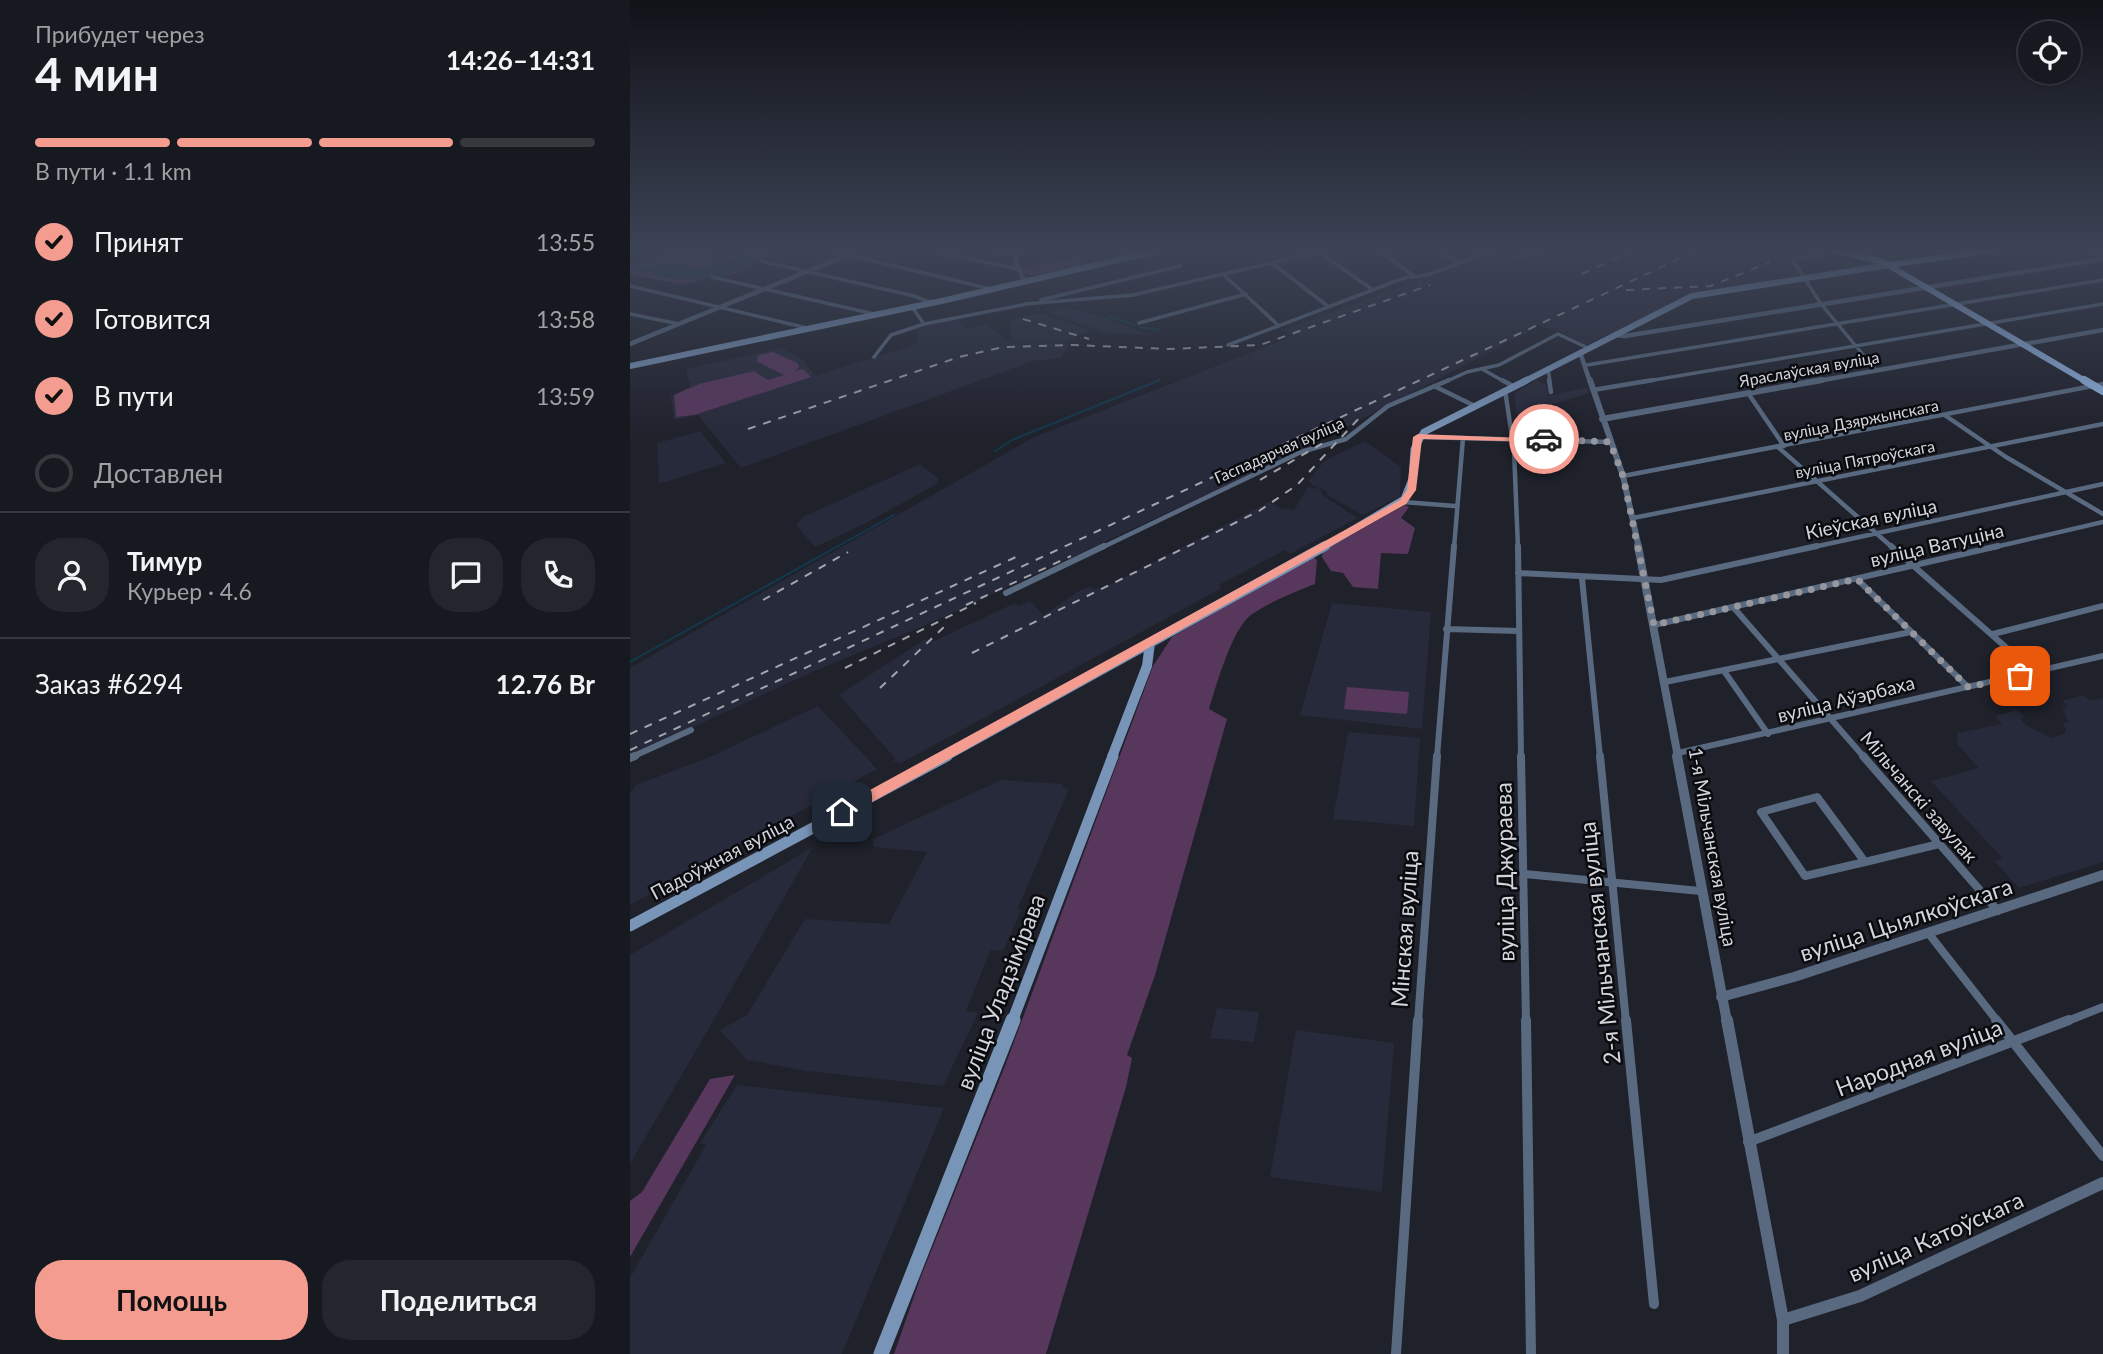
<!DOCTYPE html>
<html lang="ru">
<meta charset="utf-8">
<style>
:root{--surface:#171920;--page:#24262d;--text:#f1f3f6;--muted:#9ea0a5;--line:#36383e;--accent:#f59c91}
body{margin:0;font-family:Lato,sans-serif;background:var(--page);color:var(--text);height:100vh;display:flex;flex-direction:column;font-size:26px;white-space:nowrap}
*{box-sizing:border-box;margin:0}
p{font-size:23px;color:var(--muted)}
.icon{flex:none;width:38px;height:38px;fill:none;stroke:currentColor;stroke-width:2;stroke-linecap:round;stroke-linejoin:round}
.map{position:relative;flex:1;overflow:hidden}
.panel{display:flex;flex-direction:column;background:var(--surface);width:630px}
.panel>*{flex:none}
.controls{position:absolute;left:1388px;top:21px;display:grid;gap:14px}
.controls a{display:grid;place-items:center;width:63px;height:63px;border-radius:50%;background:var(--surface);box-shadow:0 2px 5px #0004,0 0 0 2px var(--line);font-size:35px}
.pin{position:absolute;display:grid;place-items:center;width:60px;height:60px;color:#fff;margin:-30px;border-radius:14px;box-shadow:0 4px 10px #0006}
.courier{position:absolute;display:grid;place-items:center;width:70px;height:70px;margin:-35px;border:5px solid #f59c91;border-radius:50%;background:#fff;color:#222;box-shadow:0 2px 9px #0007}
.overview em{font-style:normal;font-weight:700}
.overview div{display:flex;flex-direction:column-reverse}
.overview{display:flex;align-items:center;justify-content:space-between;height:119px;padding:0 35px}
h1{font-size:46px;font-weight:700;line-height:52px}
.bar{display:grid;grid-template-columns:repeat(4,1fr);gap:10px 7px;align-content:center;height:84px;padding:0 35px}
.bar i{height:9px;border-radius:5px;background:var(--line)}
.bar .on{background:var(--accent)}
.bar p{grid-column:span 4}
.line{display:flex;align-items:center;gap:18px;padding:0 35px;border-top:2px solid var(--line)}
.line div{flex:1}
.round{display:grid;place-items:center;flex:none;width:74px;height:74px;border-radius:28px;background:var(--page)}
ol{padding:0 35px;list-style:none}
li{display:flex;align-items:center;gap:21px;height:77px}
li p{margin-inline-start:auto}
li .icon{padding:7px;border-radius:50%;background:var(--accent);color:#111;stroke-width:4}
li:last-child{color:var(--muted)}
li i{width:38px;height:38px;border:4px solid var(--line);border-radius:50%}
.primary-button{display:flex;gap:14px;margin-top:auto;padding:14px 35px}
.primary-button a{flex:1;height:80px;border-radius:28px;background:var(--accent);color:#111;font-size:28px;font-weight:700;line-height:80px;text-align:center}
.primary-button a+a{background:var(--page);color:var(--text)}
main{display:flex;flex:1;min-height:0}
.map>svg:first-child{display:block}
.built{fill:#272a3a}
.green{fill:#58375d}
.water{fill:#12394b}
.lines{fill:none;stroke-linecap:round;stroke-linejoin:round}
.stream{stroke:#12394b;stroke-width:2}
.minor-far4{stroke:#596a80;stroke-width:3.5}
.minor-far3{stroke:#596a80;stroke-width:4.5}
.minor-far2{stroke:#596a80;stroke-width:6}
.minor-far1{stroke:#596a80;stroke-width:8}
.minor{stroke:#596a80;stroke-width:10}
.tertiary-far4{stroke:#596a80;stroke-width:4.5}
.tertiary-far3{stroke:#596a80;stroke-width:6}
.tertiary-far2{stroke:#596a80;stroke-width:8}
.tertiary-far1{stroke:#596a80;stroke-width:10}
.tertiary{stroke:#596a80;stroke-width:12}
.secondary-far4{stroke:#7894b7;stroke-width:6}
.secondary-far3{stroke:#7894b7;stroke-width:7}
.secondary-far2{stroke:#7894b7;stroke-width:10}
.secondary-far1{stroke:#7894b7;stroke-width:11}
.secondary{stroke:#7894b7;stroke-width:15}
.primary-far1{stroke:#90b4e2;stroke-width:6}
.primary{stroke:#90b4e2;stroke-width:8}
.rail{stroke:#a3a4ac;stroke-width:2;stroke-dasharray:8 8;stroke-linecap:butt}
.route{fill:#f59c91}
.done{stroke:#95969e;stroke-width:7;stroke-dasharray:0 12.6}
.labels{text-anchor:middle;stroke-width:5;stroke-linejoin:round;paint-order:stroke}
.far-street-label{font-size:16px;fill:#d4d5dc;stroke:#0a0b0f}
.street-label{font-size:19px;fill:#d4d5dc;stroke:#0a0b0f}
.near-street-label{font-size:23px;fill:#d4d5dc;stroke:#0a0b0f}
</style>
<main>
<section class="panel">
<div class="overview"><div><h1>4 мин</h1><p>Прибудет через</p></div><em>14:26–14:31</em></div>
<div class="bar"><i class="on"></i><i class="on"></i><i class="on"></i><i></i><p>В пути · 1.1 km</p></div>
<ol>
<li><svg class="icon" aria-label="check" viewBox="0 0 24 24"><path d="M5 12l5 5 9-10"/></svg>Принят<p>13:55</p></li>
<li><svg class="icon" aria-label="check" viewBox="0 0 24 24"><path d="M5 12l5 5 9-10"/></svg>Готовится<p>13:58</p></li>
<li><svg class="icon" aria-label="check" viewBox="0 0 24 24"><path d="M5 12l5 5 9-10"/></svg>В пути<p>13:59</p></li>
<li><i></i>Доставлен</li>
</ol>
<div class="line" style="height:126px"><a class="round"><svg class="icon" aria-label="person" viewBox="0 0 24 24"><circle cx="12" cy="8" r="4"/><path d="M4 21q1-7 8-7t8 7"/></svg></a><div><b>Тимур</b><p>Курьер · 4.6</p></div><a class="round"><svg class="icon" aria-label="chat" viewBox="0 0 24 24"><path d="M4 5h16v11H9l-5 4z"/></svg></a><a class="round"><svg class="icon" aria-label="phone" viewBox="0 0 24 24"><path d="M5 4h4l2 5-3 2q2 4 5 5l2-3 5 2v4C11 20 4 13 5 4z"/></svg></a></div>
<div class="line" style="height:91px"><div>Заказ #6294</div><b>12.76 Br</b></div>
<div class="primary-button"><a>Помощь</a><a>Поделиться</a></div>
</section>
<div class="map">
<svg width="1473" height="1354" viewBox="0 0 1473 1354">
<rect width="100%" height="100%" fill="#1f212b"/>
<path class="built" d="M875,249l21,3 7,-3h279l8,4 -32,5 9,20 -96,14 -115,53 -28,-14 -19,-5 -228,120 -385,179 -116,48 -180,83v-88l404,-231 252,-98 4,-4 -7,-5z
M432,307l37,8 49,20 -42,-2 -57,-20z
M410,313l50,17 -25,13 -54,-2 -1,-22z
M328,318l8,11 20,-5 23,18 60,2 -8,14 -28,3 -292,107 -43,-53 -24,5 -3,-24 19,-9 -4,-18 97,-21 21,13 11,15 102,-32v-15l8,-5z
M906,380l10,5 3,11 39,-9 1,6 -49,15 2,12 -24,1 -4,-27z
M70,431l26,32 -67,21 -2,-41z
M735,441l36,26 -1,29 -37,19 -36,-20v-3l-15,-7 -3,-5 15,-19z
M290,464l19,15 -2,5 -71,39 -51,24 -19,-22 7,-8z
M678,487l12,2 4,7 34,22 -68,36 -5,-4 -66,35 3,3 -321,175 -8,-2 2,-3 -56,-63 86,-56 9,2 81,-38 3,3 12,-5 13,14 38,-25 9,-4 4,3 13,-3 162,-84 13,7 12,1z
M702,603l99,9 -9,117 -122,-14z
M1453,695l7,6 13,-3v164l-84,26 -25,-27 8,-3 -71,-77 48,-13 -21,-23 -1,-12 45,-9 -7,-8 22,-6 7,7 -4,2 6,6 25,13 13,-4 2,-3 -3,-8h6l-7,-15 6,-2 -6,-5z
M188,706l59,63 -247,136v-112l6,-8 74,-28z
M718,732l72,6 -6,88 -81,-7z
M371,780l62,4 -1,4 7,1 -51,119 3,2 -18,41 -12,-1 -4,9 -21,52 12,2 -35,73 -136,-15 -60,-11 -27,-30 27,-15 58,-96 84,5 38,-72 -53,-5 -1,-8z
M183,847l-116,202 -67,115v-209z
M587,1008l42,4 -5,30 -44,-4z
M666,1030l98,13 -12,149 -112,-15z
M107,1085l207,23 -102,246h-212v-76l76,-133 -6,-2z"/>
<path class="green" d="M38,249h40l10,11 43,-11 11,4 -37,21 -24,1 -16,7 -16,2 -49,-10v-10l11,1z
M447,257l8,8 -50,10 -10,-1 -4,-6z
M143,352l24,11 2,4 -4,4 8,-2 8,8 -117,38 -18,2 -2,-22 25,-11 55,-13 14,9 16,-5 -28,-14 3,-6z
M775,505l4,2 -8,11 14,10 -7,26 -27,-1 -3,36 -25,-2 -10,-14 -12,-2 -9,-14 1,-7z
M683,557l4,3 -2,24c-20,8 -46,18 -64,31 -19,14 -35,71 -42,94l18,10 -72,256 -28,80 5,3 -6,29 -80,267h-152l26,-75 85,-213 148,-400 19,-29z
M717,687l62,5 -2,22 -63,-5z
M105,1075l-105,182v-56l12,-9 68,-113z"/>
<path class="water" d="M121,252h5l-4,4 3,4c-25,20 -71,22 -100,16l-1,-4 -24,-1c7,-5 48,-9 56,-6v4l19,-2z"/>
<g class="lines">
<path class="stream" d="M478,316l26,9
M510,327l18,3
M365,451l17,-11 148,-60
M0,662l264,-147"/>
<path class="minor-far4" d="M194,249l167,40
M290,249l98,20
M350,249l37,7
M746,249l38,27
M805,249l25,14
M689,252l54,38
M1193,255l-31,4 29,45 54,65
M131,261l153,35 18,7
M642,263l57,44
M594,275l55,51
M82,277l162,37
M0,286l177,42
M411,300l139,-34
M395,304l108,-9 198,-46
M282,307l12,17 103,-20
M0,314l49,10
M509,323l107,-29
M598,345l176,-67 23,-3 71,-26
M244,357l17,-22 33,-11
M957,365l516,-85
M918,368l2,14
M852,369l23,13
M815,382l22,-10 32,-7 59,-31 30,14
M1012,382l461,-78"/>
<path class="minor-far3" d="M872,380l11,6
M919,380l2,12
M804,386l41,20
M875,390l9,60 4,98
M963,390l60,-10
M1118,393l36,53
M925,408l6,31
M1316,416l60,41 97,57
M790,437l190,5
M1149,448l114,100
M993,476l480,-92
M773,502l52,4
M1003,518l470,-94
M471,548l200,-96 45,-13 42,-33 61,-26
M824,548l9,-110
M1179,548l294,-64
M1361,548l112,-26"/>
<path class="minor-far2" d="M888,546l3,211
M1261,546l144,127
M888,573l143,7 156,-34
M952,578l18,179
M1227,579l111,108
M376,593l98,-47
M1104,608l130,149
M1024,625l344,-79
M816,629l73,2
M1363,634l110,-28
M1094,671l44,63
M1035,682l246,-50
M1048,753l425,-97
M2,757l59,-27
M807,757l17,-211"/>
<path class="minor-far1" d="M891,756l5,266
M970,756l26,266
M1233,756l135,155
M0,758l5,-2
M1187,797l48,65 -60,14 -44,-64z
M1235,862l74,-18
M895,874l175,17
M1299,934l69,88
M788,1022l19,-266
M1435,1022l38,-15"/>
<path class="minor" d="M896,1020l5,334
M996,1020l28,284
M1366,1020l107,136
M1118,1142l321,-122
M766,1354l22,-334"/>
<path class="tertiary-far4" d="M393,249l-8,12 9,19
M1457,249l16,7
M984,335l11,1 478,-77
M0,344l232,-95
M950,352l10,30
M1182,382l291,-52"/>
<path class="tertiary-far3" d="M960,380l33,96 16,72
M972,419l220,-39"/>
<path class="tertiary-far2" d="M1008,546l40,211"/>
<path class="tertiary-far1" d="M1047,756l50,266
M1091,997l73,-20 309,-102"/>
<path class="tertiary" d="M1097,1020l56,300v34
M1153,1320l77,-24 243,-113"/>
<path class="secondary-far4" d="M0,366l316,-66 219,-51
M893,382l169,-86 197,-31"/>
<path class="secondary-far3" d="M692,548l82,-49 8,-20 2,-30 10,-17 103,-52"/>
<path class="secondary-far2" d="M314,757l381,-211
M482,757l35,-91 3,-23"/>
<path class="secondary-far1" d="M0,926l317,-170
M382,1022l101,-266"/>
<path class="secondary" d="M251,1354l132,-334"/>
<path class="primary-far1" d="M1202,249l51,13 204,120
M1259,265l110,-16"/>
<path class="primary" d="M1454,380l19,11"/>
<path class="rail" d="M888,257l29,-8
M952,274l54,-25
M996,290l85,-4 59,-24
M393,319l66,20
M118,429l211,-72 44,-10 71,-2 95,4 91,-4 170,-60
M630,480l63,-37
M133,600l85,-48
M336,605l105,-49
M342,653l287,-142 38,-26 65,-70
M215,668l131,-65
M250,688l65,-62
M0,734l386,-177
M0,750l1070,-501"/>
</g>
<linearGradient id="sky" x2="0" y2="1"><stop stop-color="#111218"/><stop offset="0.57" stop-color="#3c4355"/><stop offset="1" stop-color="#3c4355" stop-opacity="0"/></linearGradient>
<rect width="1473" height="439" fill="url(#sky)"/>
<path class="route" d="M788,434l130,5 -4,3 -122,-3 -6,51 -10,14 -559,312h-10v-8l563,-308 7,-10 6,-53z"/>
<g class="lines">
<path class="done" d="M914,439l66,3 13,34 31,149 203,-46 111,108 52,-11"/>
</g>
<g class="labels">
<g class="far-street-label">
<text transform="translate(1179 369) rotate(-10)" y="6">Яраслаўская вуліца</text>
<text transform="translate(1231 420) rotate(-11)" y="6">вуліца Дзяржынскага</text>
<text transform="translate(649 450) rotate(-24)" y="6">Гаспадарчая вуліца</text>
<text transform="translate(1235 459) rotate(-11)" y="6">вуліца Пятроўскага</text>
</g>
<g class="street-label">
<text transform="translate(1241 519) rotate(-12)" y="7">Кіеўская вуліца</text>
<text transform="translate(1307 545) rotate(-13)" y="7">вуліца Ватуціна</text>
<text transform="translate(1216 699) rotate(-14)" y="7">вуліца Аўэрбаха</text>
<text transform="translate(1289 797) rotate(49)" y="7">Мільчанскі завулак</text>
<text transform="translate(1083 847) rotate(80)" y="7">1-я Мільчанская вуліца</text>
<text transform="translate(92 857) rotate(-28)" y="7">Падоўжная вуліца</text>
</g>
<g class="near-street-label">
<text transform="translate(875 872) rotate(-91)" y="8">вуліца Джураева</text>
<text transform="translate(1276 920) rotate(-18)" y="8">вуліца Цыялкоўскага</text>
<text transform="translate(775 929) rotate(-86)" y="8">Мінская вуліца</text>
<text transform="translate(970 943) rotate(-96)" y="8">2-я Мільчанская вуліца</text>
<text transform="translate(371 992) rotate(-69)" y="8">вуліца Уладзімірава</text>
<text transform="translate(1289 1058) rotate(-21)" y="8">Народная вуліца</text>
<text transform="translate(1306 1237) rotate(-24)" y="8">вуліца Катоўскага</text>
</g>
</g>
</svg>
<div class="controls">
<a><svg class="icon" aria-label="locate" viewBox="0 0 24 24"><circle cx="12" cy="12" r="6"/><path d="M12 2v4M12 18v4M2 12h4M18 12h4"/></svg></a>
</div>
<div class="pin" style="left:1390px;top:676px;background:#ea580c"><svg class="icon" aria-label="bag" viewBox="0 0 24 24"><path d="M5 8h14l-1 12H6zM9 8a3 3 0 0 1 6 0"/></svg></div>
<div class="pin" style="left:212px;top:812px;background:#1f2937"><svg class="icon" aria-label="home" viewBox="0 0 24 24"><path d="M3 11l9-7 9 7M6 9v11h12V9"/></svg></div>
<div class="courier" style="left:914px;top:439px"><svg class="icon" aria-label="car" viewBox="0 0 24 24"><path d="M5 17H2v-5l4-1 3-4h7l3 4 3 1v5h-3M9 17h6M6 11h13"/><circle cx="7" cy="17" r="2"/><circle cx="17" cy="17" r="2"/></svg></div>
</div>
</main>
